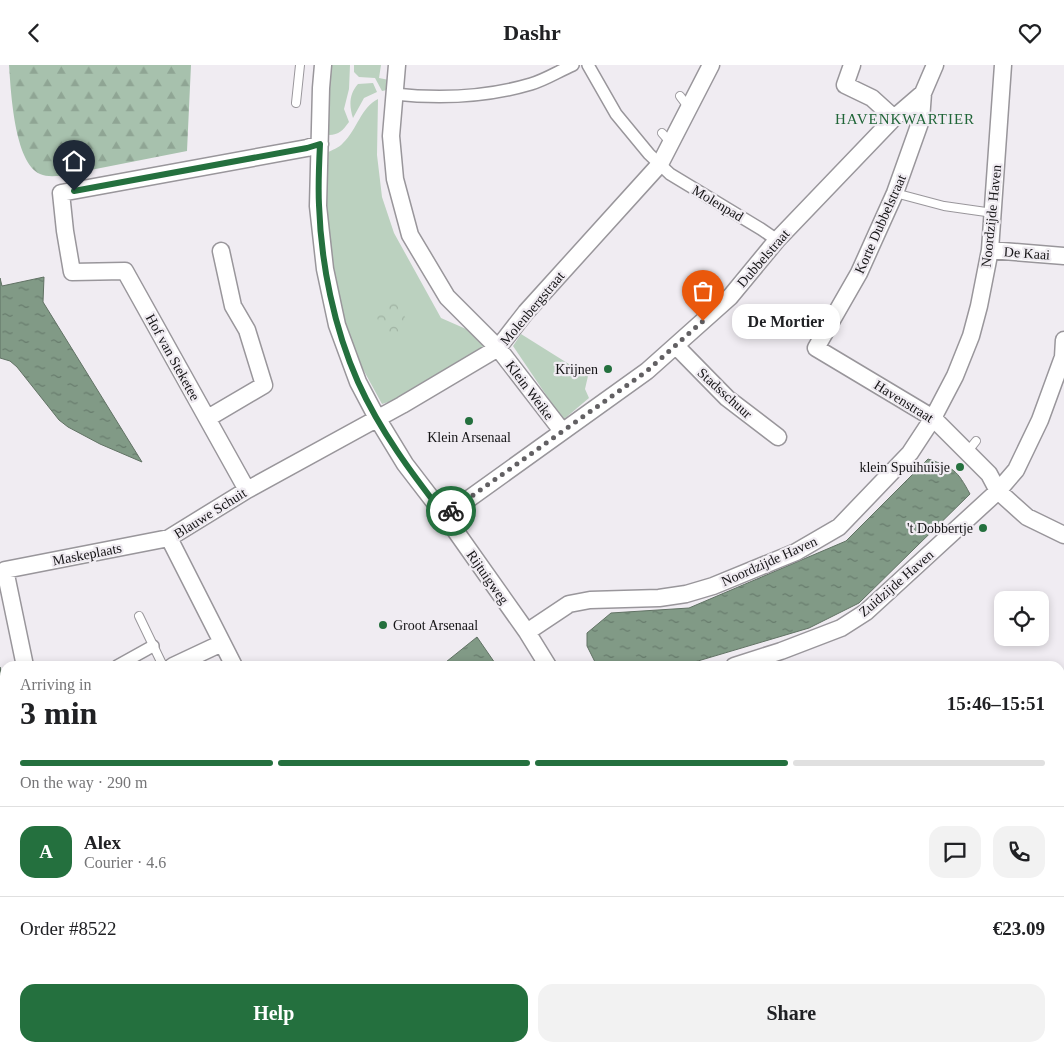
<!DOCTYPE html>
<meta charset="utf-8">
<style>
:root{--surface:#fff;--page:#f2f2f2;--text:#202124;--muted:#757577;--line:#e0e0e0;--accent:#24703e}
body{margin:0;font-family:"Times New Roman",serif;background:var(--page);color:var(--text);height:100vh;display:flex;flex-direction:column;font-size:19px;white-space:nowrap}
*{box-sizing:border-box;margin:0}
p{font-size:16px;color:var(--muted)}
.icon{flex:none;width:28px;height:28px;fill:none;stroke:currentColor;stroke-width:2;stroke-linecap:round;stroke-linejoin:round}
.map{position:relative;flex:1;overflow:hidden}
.side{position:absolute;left:0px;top:596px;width:1065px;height:391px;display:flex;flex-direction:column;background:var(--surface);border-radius:15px 15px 0 0;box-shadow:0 2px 8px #0003}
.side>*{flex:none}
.fabs{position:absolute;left:994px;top:526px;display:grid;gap:10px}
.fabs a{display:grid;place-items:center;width:55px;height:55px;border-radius:10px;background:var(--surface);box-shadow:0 2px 8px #0003;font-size:25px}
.pin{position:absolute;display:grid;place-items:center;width:42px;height:42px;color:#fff;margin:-51px -21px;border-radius:50% 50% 50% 0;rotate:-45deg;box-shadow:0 0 5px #0007}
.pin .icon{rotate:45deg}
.courier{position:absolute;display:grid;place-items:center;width:50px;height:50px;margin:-25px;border:4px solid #24703e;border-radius:50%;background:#fff;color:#222;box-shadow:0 1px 6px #0007}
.bubble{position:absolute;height:35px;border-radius:15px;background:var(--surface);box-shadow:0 2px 8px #0003;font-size:16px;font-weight:600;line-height:35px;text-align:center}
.head em{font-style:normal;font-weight:600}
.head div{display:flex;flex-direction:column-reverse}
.head{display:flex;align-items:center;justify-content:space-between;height:85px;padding:0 20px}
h1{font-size:32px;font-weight:600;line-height:38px}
.bar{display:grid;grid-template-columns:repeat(4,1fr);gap:8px 5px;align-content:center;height:60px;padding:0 20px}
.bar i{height:6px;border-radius:4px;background:var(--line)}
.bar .on{background:var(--accent)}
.bar p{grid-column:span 4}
.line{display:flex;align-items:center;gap:12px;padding:0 20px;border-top:1px solid var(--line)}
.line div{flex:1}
.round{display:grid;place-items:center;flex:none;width:52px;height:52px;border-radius:15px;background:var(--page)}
.cta{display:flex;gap:10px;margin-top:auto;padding:10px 20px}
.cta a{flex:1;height:58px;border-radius:15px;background:var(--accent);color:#fff;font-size:20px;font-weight:600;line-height:58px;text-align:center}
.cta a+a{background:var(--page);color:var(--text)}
header{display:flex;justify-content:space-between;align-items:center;height:65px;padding:0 20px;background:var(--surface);font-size:22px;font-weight:600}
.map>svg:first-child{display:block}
.industrial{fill:url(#industrial-furrows)}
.grass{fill:#bbd1bf}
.forest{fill:url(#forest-firs)}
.park{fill:url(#park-crowns)}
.water{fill:url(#water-ripples);stroke:#617264}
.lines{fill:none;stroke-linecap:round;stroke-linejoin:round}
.service-casing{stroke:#99969b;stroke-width:10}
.pedestrian-casing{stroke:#99969b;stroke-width:14}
.minor-casing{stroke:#99969b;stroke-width:19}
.secondary-casing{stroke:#99969b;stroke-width:25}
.primary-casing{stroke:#99969b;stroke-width:28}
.service{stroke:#fff;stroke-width:8}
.pedestrian{stroke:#fff;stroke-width:11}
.minor{stroke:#fff;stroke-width:16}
.secondary{stroke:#fff;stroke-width:22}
.primary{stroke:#fff;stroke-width:25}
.done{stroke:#626063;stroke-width:5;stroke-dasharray:0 9}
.route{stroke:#24703e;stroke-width:6}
.poi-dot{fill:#24703e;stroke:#f0ecf2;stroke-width:2}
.labels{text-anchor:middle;stroke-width:4.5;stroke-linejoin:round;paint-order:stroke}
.street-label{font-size:14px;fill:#151416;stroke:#f0ecf2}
.poi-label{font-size:14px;fill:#151416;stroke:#f0ecf2;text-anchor:end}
.neighbourhood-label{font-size:15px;letter-spacing:1px;fill:#206538;stroke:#f0ecf2}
</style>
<header><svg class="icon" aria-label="back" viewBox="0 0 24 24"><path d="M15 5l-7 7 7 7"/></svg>Dashr<svg class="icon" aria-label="heart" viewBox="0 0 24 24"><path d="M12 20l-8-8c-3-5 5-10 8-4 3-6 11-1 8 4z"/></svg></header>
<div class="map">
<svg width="1064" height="987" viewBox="0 0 1064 987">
<defs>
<pattern id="industrial-furrows" width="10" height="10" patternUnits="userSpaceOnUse" patternTransform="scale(1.25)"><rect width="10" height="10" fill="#e7dfeb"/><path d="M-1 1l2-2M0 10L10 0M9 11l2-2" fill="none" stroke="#c5bec9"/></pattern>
<pattern id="forest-firs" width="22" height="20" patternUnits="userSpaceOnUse" patternTransform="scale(1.25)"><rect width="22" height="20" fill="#a7c1ad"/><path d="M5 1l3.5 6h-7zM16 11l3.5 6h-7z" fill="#8fa594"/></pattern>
<pattern id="park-crowns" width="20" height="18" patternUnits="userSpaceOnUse" patternTransform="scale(1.25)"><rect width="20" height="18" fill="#bbd1bf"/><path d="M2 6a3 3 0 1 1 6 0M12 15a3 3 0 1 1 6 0" fill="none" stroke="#a0b3a3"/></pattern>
<pattern id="water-ripples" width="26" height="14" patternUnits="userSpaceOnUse" patternTransform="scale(1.25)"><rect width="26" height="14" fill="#819a86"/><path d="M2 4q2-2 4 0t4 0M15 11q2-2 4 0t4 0" fill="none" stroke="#687c6d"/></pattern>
</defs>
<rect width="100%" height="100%" fill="#f0ecf2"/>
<path class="industrial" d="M1060,944h4v43h-65l3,-4 58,-1z"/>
<path class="grass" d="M330,0h20l-1,24 -5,20 5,13c-6,8 -10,13 -20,13l-2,-2z
M354,0h27l-2,13 10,2 -2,10 -5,1 -7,-13 -16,-1 -5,-5z
M373,18l4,9 -13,6 -11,20c-4,-12 -4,-24 5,-34z
M378,34l-1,56 5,42 12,36 47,85 41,18 6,10 -90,53 -16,5 -24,-44 -20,-56 -13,-70 1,-81c6,-3 13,-5 17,-10 14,-13 18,-36 35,-44z
M521,269l67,42 -3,13 4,9 -26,22 -50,-74z
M0,848l5,22v70l-5,-21z"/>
<path class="forest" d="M9,0h182l-4,86 -127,25c-6,0 -14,1 -20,-2 -26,-12 -29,-83 -31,-109z"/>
<path class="park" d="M385,233c14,1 22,19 23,33l-5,6 -9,4 -11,-7 -8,-22 3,-10z"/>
<path class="water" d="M44,212l-1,25 99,160 -42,-18 -32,-17 -9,-7 -42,-53 -7,-6 -10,-3v-80l2,8z
M928,394c26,9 29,11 42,35l-111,109 -50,25 -128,38h-84l-10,-20v-13l24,-20 78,-5 157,-67z
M477,572l20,29h-56z
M0,602l5,21v126l-5,-24z
M64,983h58l2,4h-59z"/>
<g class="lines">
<g class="service-casing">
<path id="service" d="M680,31l9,12
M296,38l4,-38
M662,68l9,10
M895,128l49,13 49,7
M968,386l8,-10
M139,551l24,50"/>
</g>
<g class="pedestrian-casing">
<path id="pedestrian" d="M588,0l28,49 33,40 21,20 91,55 16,11
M394,29c46,5 93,3 137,-10 14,-4 28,-13 42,-19
M117,601l36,-20"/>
</g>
<g class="minor-casing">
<path id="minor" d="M323,0l-2,23 -3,118 7,63 12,56 21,57 19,36 28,46 40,52 82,116 21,34
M397,0l-6,71 4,43 15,56 37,62 51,51 64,83
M852,0l-7,20 27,13 22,20
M923,28l-2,27 -26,73 -36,80 -43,75 117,70 56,56 9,17 29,26 37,18
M990,185l74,6
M676,281l51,52 51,39
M208,353l56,-33 -17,-55 -14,-24 -12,-55
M247,425l-122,-219 -53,1 -7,-41 -4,-38 246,-45 13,-4
M445,451l202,-145 83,-74 47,-57 117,-122 29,-25 12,-28
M527,567l42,-28 21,-4 69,-2 27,-4 27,-8 83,-34 43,-25 71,-74 23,-35 22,-42 16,-40 8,-30 11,-56 13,-185
M25,601l-20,-96 164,-32
M173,601l49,-23
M234,601l-65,-128 78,-48 155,-85 96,-57 28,-36 134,-148 51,-99
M734,601l47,-15 60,-23 25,-16 132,-121 18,-21 24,-50 23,-63 1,-17
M149,982l1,5
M346,987l1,-5
M546,987l3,-5
M568,987l6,-5
M798,987l3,-5"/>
</g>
<g class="secondary-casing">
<path id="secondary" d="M1060,809l4,-4"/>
</g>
<g class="primary-casing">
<path id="primary" d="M1060,897h4
M1060,924h4
M0,946l5,21
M945,987l3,-5
M976,987l3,-5"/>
</g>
<use href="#service" class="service"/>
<use href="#pedestrian" class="pedestrian"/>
<use href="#minor" class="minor"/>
<use href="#secondary" class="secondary"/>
<use href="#primary" class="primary"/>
</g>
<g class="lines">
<path class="done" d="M451,446l196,-140 56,-50"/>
<path class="route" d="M74,126l233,-43 13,-4c-1,20 -2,41 -1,61 2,59 15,123 39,177 22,49 54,92 87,134l6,-5"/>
</g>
<g class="poi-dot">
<circle cx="608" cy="304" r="5"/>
<circle cx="469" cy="356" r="5"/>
<circle cx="960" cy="402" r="5"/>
<circle cx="983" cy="463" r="5"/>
<circle cx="383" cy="560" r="5"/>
</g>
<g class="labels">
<g class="street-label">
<text transform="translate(718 138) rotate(31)" y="5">Molenpad</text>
<text transform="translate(991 151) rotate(-84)" y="5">Noordzijde Haven</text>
<text transform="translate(880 159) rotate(-66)" y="5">Korte Dubbelstraat</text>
<text transform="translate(1027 188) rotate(4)" y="5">De Kaai</text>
<text transform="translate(763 193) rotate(-49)" y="5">Dubbelstraat</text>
<text transform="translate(532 243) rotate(-50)" y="5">Molenbergstraat</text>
<text transform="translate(173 292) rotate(61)" y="5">Hof van Steketee</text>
<text transform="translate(530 325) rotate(53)" y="5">Klein Weike</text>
<text transform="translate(725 328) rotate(42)" y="5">Stadsschuur</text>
<text transform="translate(904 336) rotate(32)" y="5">Havenstraat</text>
<text transform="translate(210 448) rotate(-32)" y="5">Blauwe Schuit</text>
<text transform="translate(87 489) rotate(-11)" y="5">Maskeplaats</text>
<text transform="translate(769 496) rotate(-24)" y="5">Noordzijde Haven</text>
<text transform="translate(488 512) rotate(55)" y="5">Rijtuigweg</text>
<text transform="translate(896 518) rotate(-41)" y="5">Zuidzijde Haven</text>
</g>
<g class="poi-label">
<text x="598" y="309">Krijnen</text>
<text x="469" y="377" text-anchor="middle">Klein Arsenaal</text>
<text x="950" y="407">klein Spuihuisje</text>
<text x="973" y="468">'t Dobbertje</text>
<text x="393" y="565" text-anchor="start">Groot Arsenaal</text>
</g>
<g class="neighbourhood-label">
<text x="905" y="59">HAVENKWARTIER</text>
</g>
</g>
</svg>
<div class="fabs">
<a><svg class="icon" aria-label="locate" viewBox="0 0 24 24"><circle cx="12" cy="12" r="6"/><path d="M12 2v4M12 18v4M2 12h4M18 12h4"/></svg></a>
</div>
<div class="pin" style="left:703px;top:256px;background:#ea580c"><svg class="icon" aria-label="bag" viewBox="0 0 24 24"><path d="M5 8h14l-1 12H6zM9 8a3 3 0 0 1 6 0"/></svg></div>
<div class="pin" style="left:74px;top:126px;background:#1f2937"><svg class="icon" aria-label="home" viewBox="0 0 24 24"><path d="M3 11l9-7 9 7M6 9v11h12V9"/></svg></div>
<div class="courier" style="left:451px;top:446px"><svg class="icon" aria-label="bike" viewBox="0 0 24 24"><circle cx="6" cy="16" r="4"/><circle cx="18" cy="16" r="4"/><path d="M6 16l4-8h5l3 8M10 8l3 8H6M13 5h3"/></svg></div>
<div class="bubble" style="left:732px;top:239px;width:108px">De Mortier</div>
<section class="side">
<div class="head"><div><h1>3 min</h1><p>Arriving in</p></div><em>15:46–15:51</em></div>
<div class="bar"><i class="on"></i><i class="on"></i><i class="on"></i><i></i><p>On the way · 290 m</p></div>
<div class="line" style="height:90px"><b class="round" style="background:var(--accent);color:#fff">A</b><div><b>Alex</b><p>Courier · 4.6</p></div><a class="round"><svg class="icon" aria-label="chat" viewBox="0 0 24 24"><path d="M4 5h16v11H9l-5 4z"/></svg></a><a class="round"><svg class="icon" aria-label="phone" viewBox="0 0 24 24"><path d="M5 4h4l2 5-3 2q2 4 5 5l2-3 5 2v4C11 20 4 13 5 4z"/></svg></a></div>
<div class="line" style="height:65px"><div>Order #8522</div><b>€23.09</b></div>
<div class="cta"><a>Help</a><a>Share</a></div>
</section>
</div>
